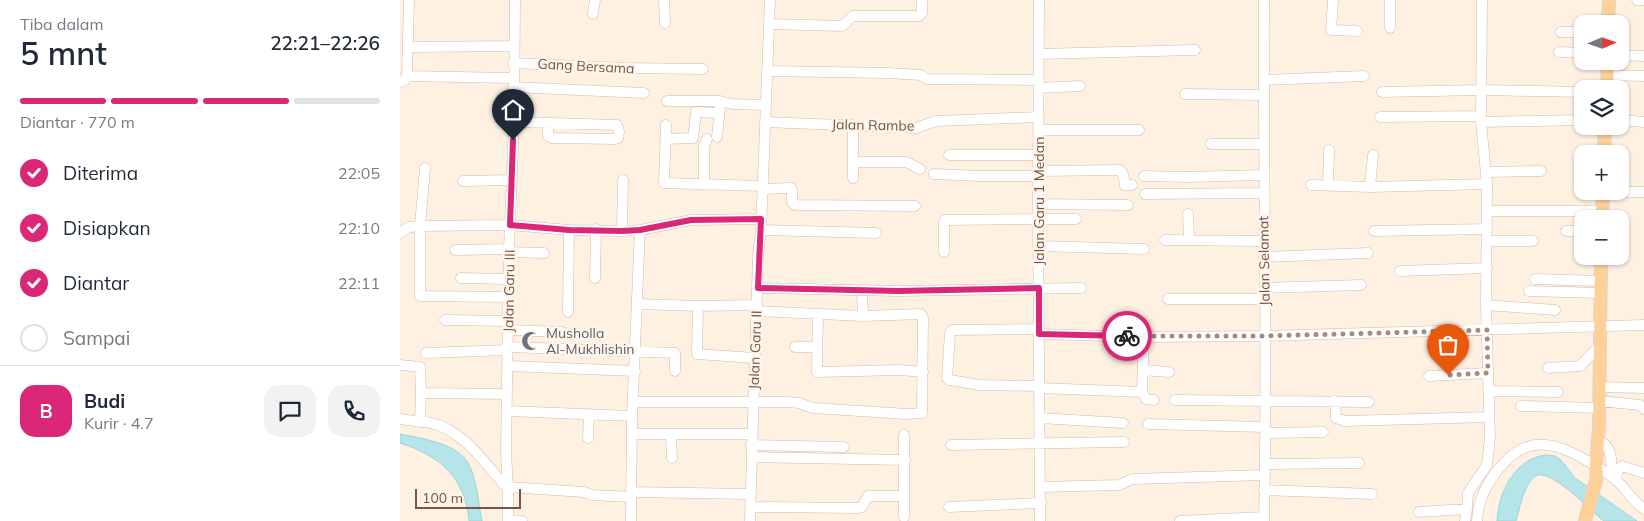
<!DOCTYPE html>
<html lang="id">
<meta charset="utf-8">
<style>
:root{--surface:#fff;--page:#f2f2f3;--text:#1f2937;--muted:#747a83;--line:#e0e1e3;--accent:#db2777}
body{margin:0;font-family:Mulish,sans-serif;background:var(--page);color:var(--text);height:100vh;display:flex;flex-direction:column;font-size:19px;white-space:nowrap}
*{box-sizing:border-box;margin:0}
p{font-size:16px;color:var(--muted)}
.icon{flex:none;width:28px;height:28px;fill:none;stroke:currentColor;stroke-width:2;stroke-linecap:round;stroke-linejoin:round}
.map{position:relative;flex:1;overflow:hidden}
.sheet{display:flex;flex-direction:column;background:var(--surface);width:400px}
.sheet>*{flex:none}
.needle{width:32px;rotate:88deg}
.fabs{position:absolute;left:1174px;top:15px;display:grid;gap:10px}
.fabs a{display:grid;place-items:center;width:55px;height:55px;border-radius:10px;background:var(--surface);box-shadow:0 1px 4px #0004;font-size:25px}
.scale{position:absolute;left:15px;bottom:12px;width:106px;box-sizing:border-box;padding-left:5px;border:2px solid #775447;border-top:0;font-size:14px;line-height:18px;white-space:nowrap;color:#775447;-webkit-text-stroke:4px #fff5ea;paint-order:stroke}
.pin{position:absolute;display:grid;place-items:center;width:42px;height:42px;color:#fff;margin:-51px -21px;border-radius:50% 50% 50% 0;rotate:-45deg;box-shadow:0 0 5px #0007}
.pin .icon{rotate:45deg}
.courier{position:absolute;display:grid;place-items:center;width:50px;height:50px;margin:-25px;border:4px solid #db2777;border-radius:50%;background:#fff;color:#222;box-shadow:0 1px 6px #0007}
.overview em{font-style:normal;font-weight:600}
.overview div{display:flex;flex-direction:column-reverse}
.overview{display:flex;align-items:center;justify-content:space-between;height:85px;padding:0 20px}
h1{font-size:32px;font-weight:600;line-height:38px}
.bar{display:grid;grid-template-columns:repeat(4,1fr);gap:8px 5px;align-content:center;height:60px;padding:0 20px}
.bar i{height:6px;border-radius:4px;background:var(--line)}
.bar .current{background:var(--accent)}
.bar p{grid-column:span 4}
.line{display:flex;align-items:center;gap:12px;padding:0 20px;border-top:1px solid var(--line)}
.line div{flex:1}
.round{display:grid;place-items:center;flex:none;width:52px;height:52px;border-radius:15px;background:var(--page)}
ol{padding:0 20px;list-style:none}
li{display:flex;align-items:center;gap:15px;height:55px}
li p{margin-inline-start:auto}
li .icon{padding:5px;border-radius:50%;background:var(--accent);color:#fff;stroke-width:4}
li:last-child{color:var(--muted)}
li i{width:28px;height:28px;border:2px solid var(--line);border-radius:50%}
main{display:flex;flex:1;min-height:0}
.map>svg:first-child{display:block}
.water{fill:#b5e5e9;stroke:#9bd6db}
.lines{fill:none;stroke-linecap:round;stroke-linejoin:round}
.minor-casing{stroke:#d2b9ab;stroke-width:11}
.major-casing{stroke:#dcd3cf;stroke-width:14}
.minor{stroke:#fff;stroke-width:10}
.major{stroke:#ffd098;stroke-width:12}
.done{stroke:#a68b7d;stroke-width:5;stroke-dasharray:0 9}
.route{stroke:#db2777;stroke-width:6}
.labels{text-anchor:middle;stroke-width:5;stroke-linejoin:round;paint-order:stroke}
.street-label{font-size:14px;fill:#775447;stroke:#fff5ea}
.worship-label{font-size:14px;fill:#5b616d;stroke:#fff5ea;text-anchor:start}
</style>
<main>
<section class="sheet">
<div class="overview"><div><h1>5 mnt</h1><p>Tiba dalam</p></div><em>22:21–22:26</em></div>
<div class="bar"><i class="current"></i><i class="current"></i><i class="current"></i><i></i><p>Diantar · 770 m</p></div>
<ol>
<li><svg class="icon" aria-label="check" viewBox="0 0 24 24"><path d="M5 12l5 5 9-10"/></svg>Diterima<p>22:05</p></li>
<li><svg class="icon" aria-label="check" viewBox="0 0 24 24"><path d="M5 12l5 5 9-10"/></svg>Disiapkan<p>22:10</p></li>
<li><svg class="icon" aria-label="check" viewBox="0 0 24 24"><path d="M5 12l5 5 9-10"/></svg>Diantar<p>22:11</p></li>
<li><i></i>Sampai</li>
</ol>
<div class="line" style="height:90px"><b class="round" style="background:var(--accent);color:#fff">B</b><div><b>Budi</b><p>Kurir · 4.7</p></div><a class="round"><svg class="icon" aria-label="chat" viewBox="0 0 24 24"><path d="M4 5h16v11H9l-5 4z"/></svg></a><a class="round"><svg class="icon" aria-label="phone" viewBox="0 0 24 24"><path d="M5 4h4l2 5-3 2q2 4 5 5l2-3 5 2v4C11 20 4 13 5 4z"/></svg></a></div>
</section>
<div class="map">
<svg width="1244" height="521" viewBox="0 0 1244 521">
<rect width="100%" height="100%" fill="#fef1e2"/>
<path class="water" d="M0,434c20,4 55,9 67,27 10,16 11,41 15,60h-13c-4,-44 -29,-65 -69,-78z
M1147,455l8,1 6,4 14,18 62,43h-33c-13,-9 -56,-57 -70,-44 -11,10 -14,31 -18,44h-19c1,-29 19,-64 50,-66z"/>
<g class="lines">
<g class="minor-casing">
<path id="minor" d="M264,0l1,23
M639,0l-1,204 2,317
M933,0l-2,30 26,1
M1237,0h7
M193,14l2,-14
M369,24l73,2 11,-10h66l3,-3v-13
M990,28v-28
M1161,32h21
M14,47l100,-1
M1159,52l23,1
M639,54l156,-4
M1220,55l24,1
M113,63l113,5 77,1
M367,71l121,2 33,2 6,4 112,1
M1207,75l37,1
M7,76l106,2
M864,80l100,-4
M0,82l5,-2 2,-4 2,-76
M113,87l131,6
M639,88l41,-2
M982,92l100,-2 100,2
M785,94l79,1
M267,101h53l12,3 34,1
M980,117l101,-1
M1220,120l24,2
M114,122h4l99,3 2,6 -1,7 -3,1 -63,-1 -4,-2v-13
M365,122l151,6 20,-7 103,-4
M1081,122l101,-2
M266,125l-2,58 98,3
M453,125v37h53l14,7
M639,130h100
M317,137l3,-30
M267,139l26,-1 3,-26 23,1
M811,144h52
M549,155h90
M25,168l-5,58v70l88,1
M639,171l81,-1 3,4 2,11h7
M1087,172l54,-1
M534,174l46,2h58
M744,176l44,1 75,-2
M453,178v-16
M63,181l48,-1
M304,185v-39l3,-7
M911,185l59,2 117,-3
M928,186l1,-36
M970,187l3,-32
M362,189l29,-1 1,4v10l3,3 120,1
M1203,192h41
M745,194l118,-1
M638,204l90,1
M1087,211h116
M788,214l1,25
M638,219h38
M361,230l115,3
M222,231l1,-51
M974,231l113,-2
M1166,231h16
M0,233l9,-6 11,-1 90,-1 59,5 53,1 18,-1 51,-10 70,-1
M765,240l99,1
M1087,241h46
M639,246l105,3
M55,250l54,-1
M109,252l35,1
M544,252v-29l1,-3 93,-1
M864,257l104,-4
M1000,271l87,-3
M61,278l48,1
M195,278l1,-49
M1135,279l65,2
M357,288l141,3 183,-3
M865,288l96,-3
M462,290l1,26
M1129,291l71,2
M768,299h97
M237,304l61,2 59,-1
M1086,305l69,5
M298,306l-1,48 57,4
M168,312l1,-82
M418,314l-1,58 84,-2 22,2
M45,320l63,1
M639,329l-87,1 -2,3 -3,45 3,2 29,5 60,1
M108,330l54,2
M639,334l104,3 122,-1 379,-11
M744,336l-2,56 4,7 8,1
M108,347l167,6v18
M395,347h22
M26,353l82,-3
M0,365l20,2 1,26 86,1
M108,366l127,5
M1148,368l32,-2 19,-20
M743,370l26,2
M1029,376l58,-3
M1199,387l45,1
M639,388l103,4
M1088,391l70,1
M775,400l194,2
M935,401l1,17 9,3 143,-4
M1199,401l41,4 4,4
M233,402h155l11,1 14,5 94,6 15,-1 1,-95 -2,-4 -58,2 -106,-5
M1121,406l78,2
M107,411l125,5
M640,418l83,5
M0,419c10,2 21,2 31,4 33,7 56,43 77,66
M20,422l1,-29
M748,424l117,3
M865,433l58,-1
M232,434h39l1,24
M271,434h81
M188,438l1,-23
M1198,441c16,4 13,23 14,36
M351,445l93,2
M551,445l173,-3
M352,457l153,3
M865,464l94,-1
M1216,480l2,-10 4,-4 22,7
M108,487l76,5 8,3 39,2
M640,487l79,-2 13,-6 133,-4
M864,490l108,4
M231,492l119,2
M504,496v21
M350,507l108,1 4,-1 6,-11h36v-61
M549,507l92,-4
M1019,512l48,-3 1,-16 19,-28 3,-27 -4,-133 1,-121 -6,-62 1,-122
M108,520l14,1
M108,521v-34l-2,-35 3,-203 5,-127 1,-122
M231,521l1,-105 8,-186
M350,521l8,-265 3,-26 9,-230
M780,521l84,-4
M864,521c4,-174 -1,-347 0,-521
M1065,521l2,-12
M1077,521c1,-23 11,-41 27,-58 25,-28 53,-20 82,-3 10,6 20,12 29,19 11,9 16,21 29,30"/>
</g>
<g class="major-casing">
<path id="major" d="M1208,24l1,-24
M1207,89l1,-28
M1204,154l1,-28
M1202,219l1,-28
M1185,521l12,-44 -1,-11 3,-39 2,-171"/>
</g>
<use href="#minor" class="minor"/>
<use href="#major" class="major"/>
</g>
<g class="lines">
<path class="done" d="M727,336h138l222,-6 1,43 -40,2"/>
<path class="route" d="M113,140l-3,85 59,5 53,1 18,-1 51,-10 70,-1 -3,69 140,3 141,-3v46l88,2"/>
</g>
<defs>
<g id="mosque-bare" transform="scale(1.5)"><path d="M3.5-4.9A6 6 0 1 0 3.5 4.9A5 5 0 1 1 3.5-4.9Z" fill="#6b7280" stroke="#fff5ea" stroke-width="2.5" paint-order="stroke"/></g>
</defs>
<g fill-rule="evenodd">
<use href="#mosque-bare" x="131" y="341"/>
</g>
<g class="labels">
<g class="street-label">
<text transform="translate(186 66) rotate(3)" y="5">Gang Bersama</text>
<text transform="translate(473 125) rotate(1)" y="5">Jalan Rambe</text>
<text transform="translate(639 201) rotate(-90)" y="5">Jalan Garu 1 Medan</text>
<text transform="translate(864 261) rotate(-91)" y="5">Jalan Selamat</text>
<text transform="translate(109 291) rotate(-89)" y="5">Jalan Garu III</text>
<text transform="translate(355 350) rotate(-88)" y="5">Jalan Garu II</text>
</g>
<g class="worship-label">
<text x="146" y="338">Musholla<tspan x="146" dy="16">Al-Mukhlishin</tspan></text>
</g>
</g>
</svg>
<div class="fabs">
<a><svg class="needle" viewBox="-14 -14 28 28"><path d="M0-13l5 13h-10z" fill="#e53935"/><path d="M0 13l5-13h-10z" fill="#747a83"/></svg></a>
<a><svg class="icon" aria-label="layers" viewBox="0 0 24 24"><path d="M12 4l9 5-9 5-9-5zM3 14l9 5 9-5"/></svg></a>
<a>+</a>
<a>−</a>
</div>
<div class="scale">100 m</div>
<div class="pin" style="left:1048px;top:375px;background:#ea580c"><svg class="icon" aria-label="bag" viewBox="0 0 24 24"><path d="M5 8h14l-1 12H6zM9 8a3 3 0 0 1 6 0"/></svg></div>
<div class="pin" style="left:113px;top:140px;background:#1f2937"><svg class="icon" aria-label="home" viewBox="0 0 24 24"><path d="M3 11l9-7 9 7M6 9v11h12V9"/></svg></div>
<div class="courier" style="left:727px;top:336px"><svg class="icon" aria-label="bike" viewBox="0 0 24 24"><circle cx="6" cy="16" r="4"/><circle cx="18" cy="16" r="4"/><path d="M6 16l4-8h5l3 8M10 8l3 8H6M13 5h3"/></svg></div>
</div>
</main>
